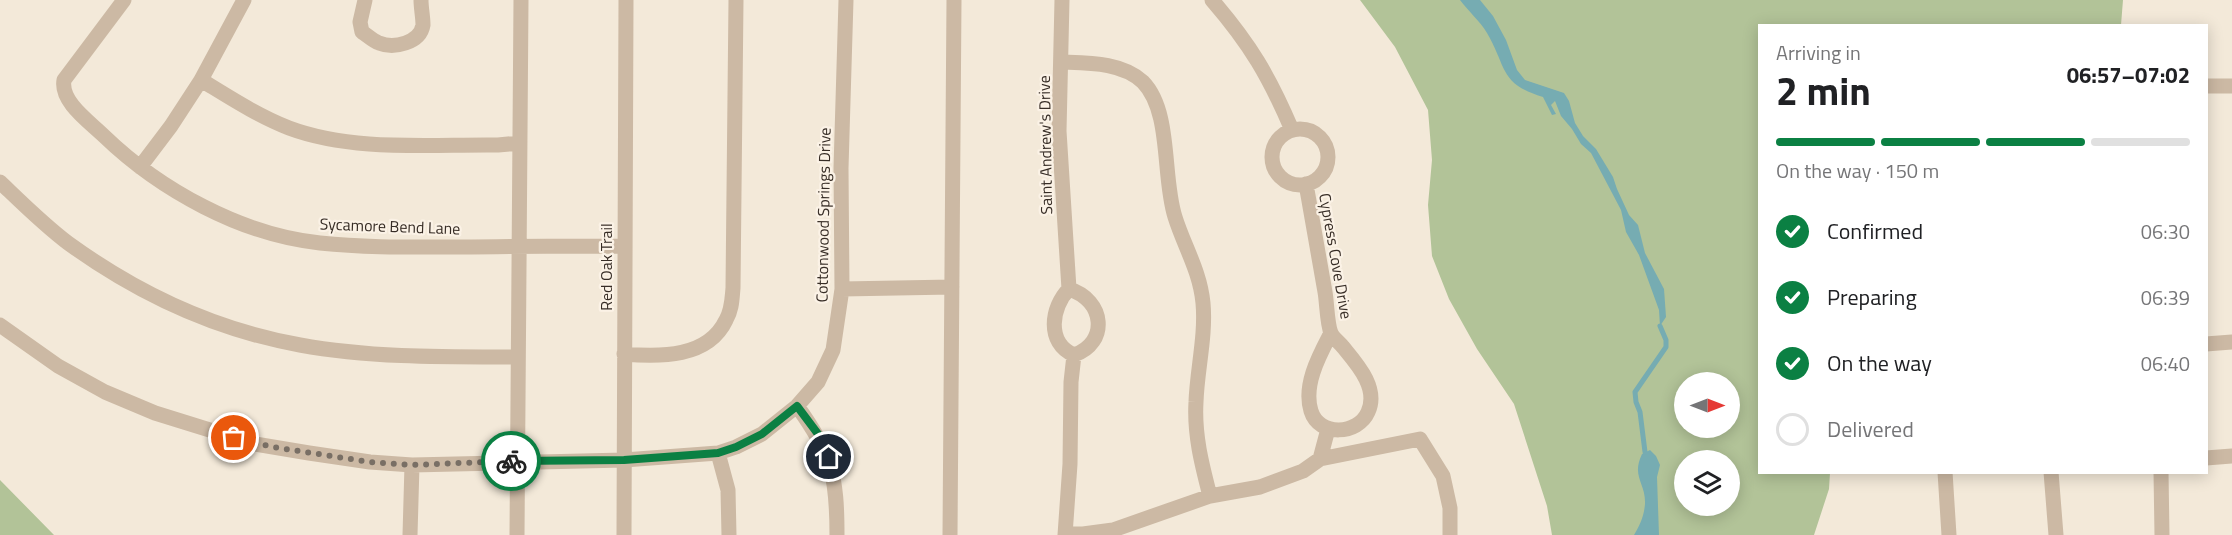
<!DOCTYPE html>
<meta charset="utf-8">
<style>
:root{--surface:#fff;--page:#f6f6f6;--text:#202124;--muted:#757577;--line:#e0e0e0;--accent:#0b8043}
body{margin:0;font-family:"Titillium Web",sans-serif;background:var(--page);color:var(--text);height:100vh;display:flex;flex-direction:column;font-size:22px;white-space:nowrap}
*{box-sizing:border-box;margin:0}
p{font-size:20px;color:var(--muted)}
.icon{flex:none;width:33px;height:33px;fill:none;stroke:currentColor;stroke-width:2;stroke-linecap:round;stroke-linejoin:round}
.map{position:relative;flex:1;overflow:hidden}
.side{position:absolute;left:1758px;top:24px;width:450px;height:450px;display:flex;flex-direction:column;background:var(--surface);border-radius:0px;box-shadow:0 3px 15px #0003}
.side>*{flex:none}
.needle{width:39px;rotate:90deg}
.tools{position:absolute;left:1674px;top:372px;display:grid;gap:12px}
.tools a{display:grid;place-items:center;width:66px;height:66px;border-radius:50%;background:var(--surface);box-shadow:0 3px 15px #0003;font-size:30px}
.pin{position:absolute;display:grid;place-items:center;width:51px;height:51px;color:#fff;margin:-26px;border:3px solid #fff;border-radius:50%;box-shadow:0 2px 6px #0007}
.courier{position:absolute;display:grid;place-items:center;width:60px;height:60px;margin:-30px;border:4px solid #0b8043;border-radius:50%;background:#fff;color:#222;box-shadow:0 2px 8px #0007}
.headline em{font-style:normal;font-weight:700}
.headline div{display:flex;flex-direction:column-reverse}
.headline{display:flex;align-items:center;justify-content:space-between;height:102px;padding:0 18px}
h1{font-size:39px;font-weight:700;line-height:45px}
.bar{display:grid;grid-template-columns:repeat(4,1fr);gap:9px 6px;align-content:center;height:72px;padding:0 18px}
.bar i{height:8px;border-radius:4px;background:var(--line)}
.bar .active{background:var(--accent)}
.bar p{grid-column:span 4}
ol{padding:0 18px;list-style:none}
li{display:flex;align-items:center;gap:18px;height:66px}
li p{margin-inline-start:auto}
li .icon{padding:6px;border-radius:50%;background:var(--accent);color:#fff;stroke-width:4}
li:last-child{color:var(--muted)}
li i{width:33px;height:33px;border:3px solid var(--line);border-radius:50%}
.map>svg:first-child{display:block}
.green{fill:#b2c398;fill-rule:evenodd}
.water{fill:#76acb2}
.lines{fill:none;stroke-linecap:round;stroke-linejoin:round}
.stream{stroke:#76acb2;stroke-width:5}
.minor{stroke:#ccb9a4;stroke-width:15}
.done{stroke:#796f65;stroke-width:6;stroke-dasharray:0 10.8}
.route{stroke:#0b8043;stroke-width:8}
.labels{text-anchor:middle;stroke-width:4.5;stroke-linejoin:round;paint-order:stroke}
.street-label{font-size:16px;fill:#372d26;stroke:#fbf2e6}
</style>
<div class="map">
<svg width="2232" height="535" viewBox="0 0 2232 535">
<rect width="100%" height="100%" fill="#f3e9d9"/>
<path class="green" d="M1360,0h763l-2,25 -361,1v446l70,1 -1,16 -15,46h-262l-5,-29 -33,-102 -37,-55 -28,-50 -17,-43 -4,-51 4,-45 -4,-50 -33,-63zM1684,382h46v46h-46zM1684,460h46v46h-46z
M0,480l54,55h-54z"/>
<path class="water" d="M1460,0h20l13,16 13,24 11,30 8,10 39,13 5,8 6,22 8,13 13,13 17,28 4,12 12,26 9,10 7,28 19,36 2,28 -6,9 -1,-16 -20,-55 -13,-23 -5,-22 -30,-57 -10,-9 -9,-15 -11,-13 -6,-15 -4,4 5,9 -4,1 -9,-18c-44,-13 -36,-30 -56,-64 -7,-12 -19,-22 -27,-33z
M1650,450l6,6 4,9 -3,12 2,58h-25c6,-10 10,-19 11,-31 1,-21 -14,-27 -3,-50z"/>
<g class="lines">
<path class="stream" d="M1645,452l-5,-40 -4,-10 -1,-10 31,-45v-7l-6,-14"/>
<path class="minor" d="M124,0l-60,80c-4,22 26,42 40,56 56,54 138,99 216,107 47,5 94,4 141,4 54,-1 109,-1 163,-1
M365,0l-5,22 2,10c5,3 11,9 17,11 15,6 41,0 44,-18 0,-8 -2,-17 -2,-25
M1062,0l-3,131 10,158c-18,18 -23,54 5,66 35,-12 31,-55 -5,-66
M1212,0c38,44 57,76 80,130
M1061,62c26,1 61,0 82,20 29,30 19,95 32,135 9,29 25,54 28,86 3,33 -6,67 -7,99 -2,33 6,63 14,94
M201,80c28,17 57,36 88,48 64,24 142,16 209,17l21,-2
M2206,86h26
M1272 157a28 28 0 1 1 56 0a28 28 0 1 1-56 0Z
M140,167l31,-41 30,-46 43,-80
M0,182c22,21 44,43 68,61 69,50 148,87 232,102 71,13 146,12 218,12
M1306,184c6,36 13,72 19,108 2,11 2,32 6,41 2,5 9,10 12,14 14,17 36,41 25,65 -10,23 -49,25 -57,-1 -8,-26 8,-55 20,-78
M842,289l110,-2
M0,325l58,41 47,26 50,21 100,31 54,9 61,9 42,3 212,-5 94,-7 18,-6 26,-13 35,-28 21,-24 15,-32 9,-61 -1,-121 5,-168
M2206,344l26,-2
M624,354c36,3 84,4 102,-34 6,-10 6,-21 7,-32l3,-288
M797,406c35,48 40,70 40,129
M718,453l10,37 1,45
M2206,458l26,-2
M1320,459l8,-30
M1945,472l4,63
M2051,472l5,63
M2161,472l1,63
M1065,534h18l30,-4 97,-34 50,-9 43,-16 17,-12 100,-20 23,37 7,32v27
M410,535l2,-70
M517,535l4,-535
M624,535l2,-535
M950,535l4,-535
M1065,535l5,-71 1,-82 3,-27"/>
</g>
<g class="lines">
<path class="done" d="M234,438l39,9 97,15 42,3 99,-4"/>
<path class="route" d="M511,461l113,-1 94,-7 18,-6 26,-13 35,-28 21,28 11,23"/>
</g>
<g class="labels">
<g class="street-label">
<text transform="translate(1045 145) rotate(-91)" y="6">Saint Andrew's Drive</text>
<text transform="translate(823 215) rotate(-89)" y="6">Cottonwood Springs Drive</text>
<text transform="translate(390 226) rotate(2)" y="6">Sycamore Bend Lane</text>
<text transform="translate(1336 256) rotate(80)" y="6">Cypress Cove Drive</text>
<text transform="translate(606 267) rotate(-90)" y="6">Red Oak Trail</text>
</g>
</g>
</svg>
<div class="tools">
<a><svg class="needle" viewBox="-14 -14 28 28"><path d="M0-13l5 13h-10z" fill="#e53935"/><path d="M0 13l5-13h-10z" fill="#757577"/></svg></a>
<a><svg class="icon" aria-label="layers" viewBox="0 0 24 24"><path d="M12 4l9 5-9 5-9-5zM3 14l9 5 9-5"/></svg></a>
</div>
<div class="pin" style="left:234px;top:438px;background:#ea580c"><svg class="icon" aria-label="bag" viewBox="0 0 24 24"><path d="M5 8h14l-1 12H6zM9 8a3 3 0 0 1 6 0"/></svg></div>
<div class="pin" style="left:829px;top:457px;background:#1f2937"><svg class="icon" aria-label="home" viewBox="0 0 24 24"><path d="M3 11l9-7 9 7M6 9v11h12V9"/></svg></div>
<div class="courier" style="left:511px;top:461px"><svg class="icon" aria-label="bike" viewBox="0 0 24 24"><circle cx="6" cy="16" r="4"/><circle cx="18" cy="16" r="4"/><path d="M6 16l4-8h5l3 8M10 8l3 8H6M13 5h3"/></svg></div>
<section class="side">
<div class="headline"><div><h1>2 min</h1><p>Arriving in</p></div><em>06:57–07:02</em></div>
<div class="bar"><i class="active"></i><i class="active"></i><i class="active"></i><i></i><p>On the way · 150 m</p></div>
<ol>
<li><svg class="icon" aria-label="check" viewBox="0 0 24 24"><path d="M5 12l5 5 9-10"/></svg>Confirmed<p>06:30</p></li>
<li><svg class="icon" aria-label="check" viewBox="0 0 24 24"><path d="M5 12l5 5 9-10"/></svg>Preparing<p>06:39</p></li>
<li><svg class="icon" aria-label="check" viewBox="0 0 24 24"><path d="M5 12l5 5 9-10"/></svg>On the way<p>06:40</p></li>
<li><i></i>Delivered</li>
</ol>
</section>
</div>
